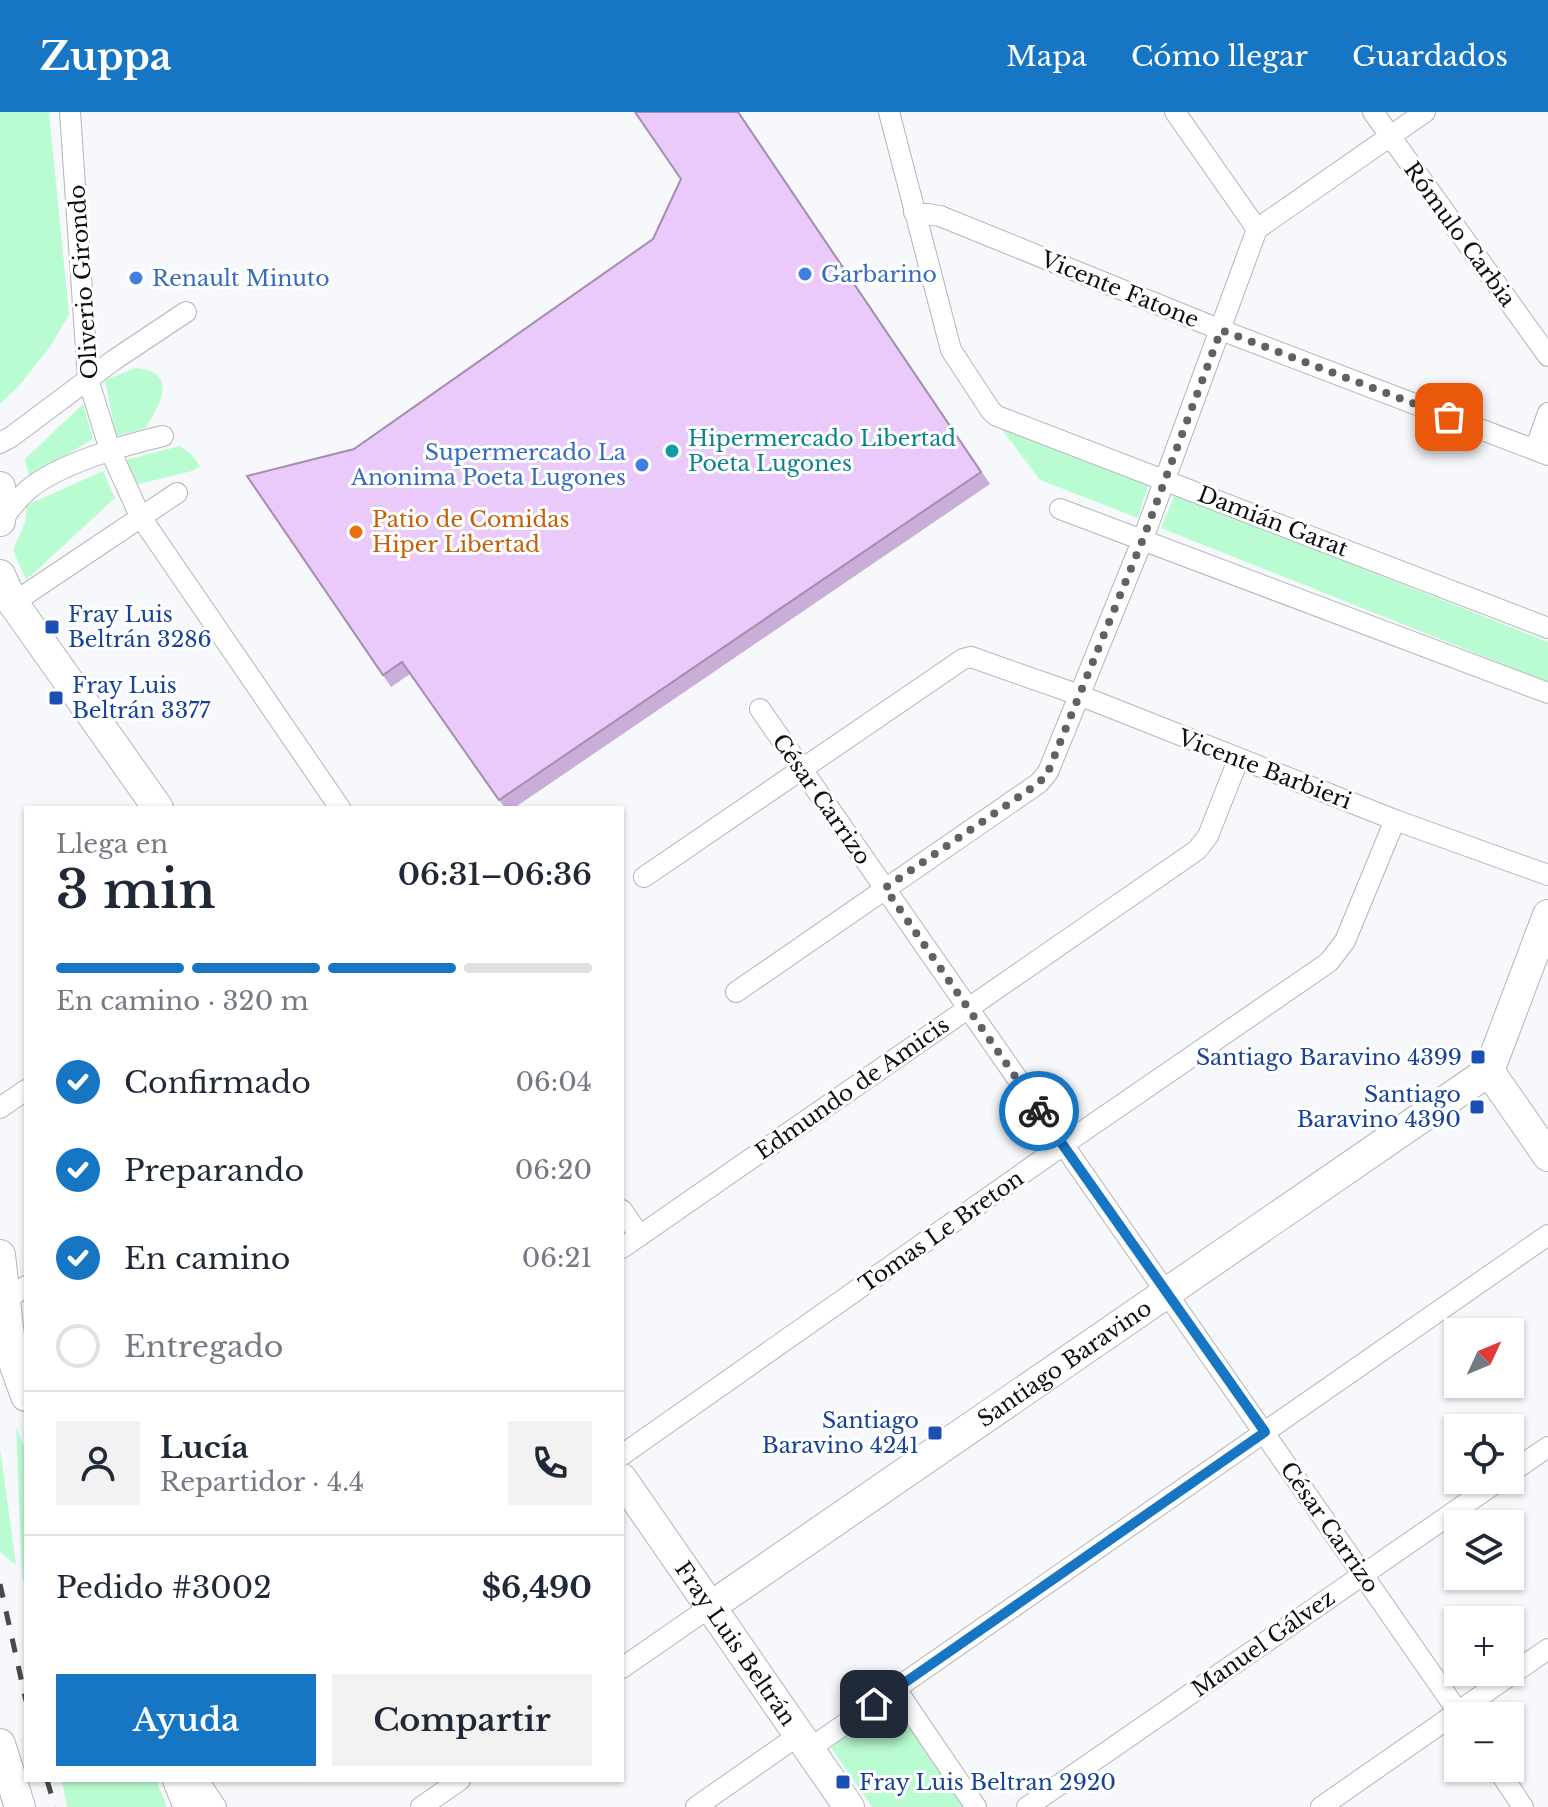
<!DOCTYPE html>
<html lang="es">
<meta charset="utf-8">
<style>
:root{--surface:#fff;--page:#f2f2f3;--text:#1f2937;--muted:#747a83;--line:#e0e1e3;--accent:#1776c3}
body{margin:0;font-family:"Libre Baskerville",serif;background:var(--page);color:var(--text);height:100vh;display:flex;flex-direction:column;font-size:30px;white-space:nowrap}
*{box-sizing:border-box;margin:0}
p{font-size:26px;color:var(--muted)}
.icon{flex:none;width:44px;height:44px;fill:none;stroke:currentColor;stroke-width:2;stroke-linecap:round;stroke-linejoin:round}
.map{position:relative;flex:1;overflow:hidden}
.details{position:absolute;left:24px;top:694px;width:600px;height:976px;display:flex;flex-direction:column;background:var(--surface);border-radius:0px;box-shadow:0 2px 6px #0004}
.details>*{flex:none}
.needle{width:52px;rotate:46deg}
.controls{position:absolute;left:1444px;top:1206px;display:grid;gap:16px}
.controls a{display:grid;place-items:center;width:80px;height:80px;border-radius:0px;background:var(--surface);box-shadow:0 2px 6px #0004;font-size:40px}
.pin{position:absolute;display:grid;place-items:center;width:68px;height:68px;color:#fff;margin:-34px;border-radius:16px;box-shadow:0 4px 12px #0006}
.courier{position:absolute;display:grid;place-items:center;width:80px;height:80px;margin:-40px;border:6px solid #1776c3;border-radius:50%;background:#fff;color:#222;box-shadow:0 2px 10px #0007}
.overview em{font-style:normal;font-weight:600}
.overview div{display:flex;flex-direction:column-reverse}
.overview{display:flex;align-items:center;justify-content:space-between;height:136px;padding:0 32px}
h1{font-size:52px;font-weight:600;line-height:60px}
.bar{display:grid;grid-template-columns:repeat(4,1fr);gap:12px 8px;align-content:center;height:96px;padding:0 32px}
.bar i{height:10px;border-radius:6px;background:var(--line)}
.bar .selected{background:var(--accent)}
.bar p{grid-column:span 4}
.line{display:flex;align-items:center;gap:20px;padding:0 32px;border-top:2px solid var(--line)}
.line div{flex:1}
.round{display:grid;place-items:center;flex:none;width:84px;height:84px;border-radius:0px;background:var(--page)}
ol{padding:0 32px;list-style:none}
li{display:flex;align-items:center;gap:24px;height:88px}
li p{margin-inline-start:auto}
li .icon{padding:8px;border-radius:50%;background:var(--accent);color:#fff;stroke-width:4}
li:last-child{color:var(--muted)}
li i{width:44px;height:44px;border:4px solid var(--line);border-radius:50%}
.action{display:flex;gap:16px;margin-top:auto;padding:16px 32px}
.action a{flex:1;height:92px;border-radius:0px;background:var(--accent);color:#fff;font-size:32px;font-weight:600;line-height:92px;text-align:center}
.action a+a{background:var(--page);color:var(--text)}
header{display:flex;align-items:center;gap:48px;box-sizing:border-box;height:112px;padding:0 40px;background:var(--accent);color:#fff}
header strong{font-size:38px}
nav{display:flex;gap:44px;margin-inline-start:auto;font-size:28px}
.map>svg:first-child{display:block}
.green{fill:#bafcd1}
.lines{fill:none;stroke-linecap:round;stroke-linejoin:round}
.street-casing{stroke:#b3b5b8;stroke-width:22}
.secondary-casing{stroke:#b3b5b8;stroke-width:32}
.street{stroke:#fff;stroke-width:20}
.secondary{stroke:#fff;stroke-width:30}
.rail{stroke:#48494b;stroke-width:5;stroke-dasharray:14 14;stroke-linecap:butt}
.wall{fill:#c9aed7}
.building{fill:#eacafa;stroke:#a48daf;stroke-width:2}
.done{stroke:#5f6162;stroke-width:8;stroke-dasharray:0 14.4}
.route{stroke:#1776c3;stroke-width:10}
.shop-dot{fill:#3f7fe0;stroke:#fff;stroke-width:3}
.culture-dot{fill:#0f9aa8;stroke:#fff;stroke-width:3}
.food-dot{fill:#e8710a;stroke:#fff;stroke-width:3}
.transit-dot{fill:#1a4fb4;stroke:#fff;stroke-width:3}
.labels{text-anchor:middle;stroke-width:6;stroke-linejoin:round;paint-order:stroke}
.street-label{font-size:22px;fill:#0e0f10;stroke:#fff}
.shop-label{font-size:22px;fill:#366cbe;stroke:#fff;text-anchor:start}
.culture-label{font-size:22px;fill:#0d838f;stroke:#fff;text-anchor:start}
.food-label{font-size:22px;fill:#c56008;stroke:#fff;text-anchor:start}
.transit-label{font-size:22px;fill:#164399;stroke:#fff;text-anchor:start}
</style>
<header>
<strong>Zuppa</strong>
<nav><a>Mapa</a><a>Cómo llegar</a><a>Guardados</a></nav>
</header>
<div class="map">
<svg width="1548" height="1695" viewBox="0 0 1548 1695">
<rect width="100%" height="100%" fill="#f6f8fb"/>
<path class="green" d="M0,0h49l20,202 -17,30 -34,43 -18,17z
M136,256c44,4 23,37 10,60l-30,8 -11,-56z
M83,292l10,35 -64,38 -4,-18z
M1000,315l149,54 -11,37 -98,-38z
M180,334l10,7 10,13 -8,5 -57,14 -10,-25z
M103,359l12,27 -89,82 -13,-30 12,-28 2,-17z
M1175,382l373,148v40l-387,-154z
M16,1315l10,24v142l-4,-18z
M0,1336l16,117 -16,-13z
M892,1588l74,107h-94l-42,-61z
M62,1668h94l11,27h-100z"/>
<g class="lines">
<g class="street-casing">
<path id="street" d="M70,0l18,267 22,71 30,66 200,292
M889,0l62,238 40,61 6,5 551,212
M1175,0l82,117
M1373,0l175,244
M914,100l26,4 281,114 327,125
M0,331l11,-6 103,-77 72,-48
M1535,338l13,-37
M1060,397l488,184
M0,410c9,-11 18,-24 29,-33 30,-25 95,-44 134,-53
M13,491l164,-110
M760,597l701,1007
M644,765l319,-218 8,-2 108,38 316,125 153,55
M736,880l303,-209 9,-11 95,-233 114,-310 168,-117
M0,996l26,-18
M622,1098l18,26
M622,1136l575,-398 11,-14 30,-76
M4,1190l22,-16
M622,1343l441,-310 266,-183 16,-21 50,-121
M1510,1361l38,-26
M622,1556l88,-61
M896,1577l80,118
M809,1637l739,-514
M1497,1656l26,39
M198,1668l18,27
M421,1695l39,-27
M696,1695l103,-72
M1027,1695l473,-327
M1321,1695l227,-158"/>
</g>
<g class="secondary-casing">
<g id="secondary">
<path d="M0,375l2,15 -2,19"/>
<path d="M0,463l13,28 145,205"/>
<path d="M1489,959l59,85"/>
<path d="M0,1143l11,99 15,42"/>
<path id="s1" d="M622,1367l227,328"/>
<path id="s2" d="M710,1495l779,-536 59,-156"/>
<path d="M0,1632l20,63"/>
<path d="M178,1668l11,27"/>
</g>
</g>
<use href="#street" class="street"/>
<use href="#secondary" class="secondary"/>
<path class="rail" d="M0,1472l26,117
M47,1668l8,27"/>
</g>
<path class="wall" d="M739,0l251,372 -476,324h-9l-95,-134 -19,13 -144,-211 107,-27 299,-210 28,-60z"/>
<path class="building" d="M635,0h103l243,360 -482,328 -97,-138 -19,13 -136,-199 107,-27 299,-210 28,-60z"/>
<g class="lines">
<path class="done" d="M1039,999l-154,-223 154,-105 9,-11 95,-233 78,-209 228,87"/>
<path class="route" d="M874,1592l391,-272 -226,-321"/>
</g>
<g class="shop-dot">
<circle cx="805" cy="162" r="8"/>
<circle cx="136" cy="166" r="8"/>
<circle cx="642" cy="353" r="8"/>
</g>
<circle class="culture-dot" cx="672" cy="339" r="8"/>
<circle class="food-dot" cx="356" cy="420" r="8"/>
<g class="transit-dot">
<rect x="44" y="507" width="16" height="16" rx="4"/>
<rect x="48" y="578" width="16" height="16" rx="4"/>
<rect x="1470" y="937" width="16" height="16" rx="4"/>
<rect x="1469" y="987" width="16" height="16" rx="4"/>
<rect x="927" y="1313" width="16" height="16" rx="4"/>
<rect x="835" y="1662" width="16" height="16" rx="4"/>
</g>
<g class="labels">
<g class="street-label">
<text transform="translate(1460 122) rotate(54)" y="8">Rómulo Carbia</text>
<text transform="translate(83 170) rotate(-94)" y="8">Oliverio Girondo</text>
<text transform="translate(1120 177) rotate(22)" y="8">Vicente Fatone</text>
<text transform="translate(1273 409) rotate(21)" y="8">Damián Garat</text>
<text transform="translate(1265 657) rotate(21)" y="8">Vicente Barbieri</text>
<text transform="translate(822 687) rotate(55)" y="8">César Carrizo</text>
<text transform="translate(852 976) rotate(-35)" y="8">Edmundo de Amicis</text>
<text transform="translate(941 1119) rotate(-35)" y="8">Tomas Le Breton</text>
<text dy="8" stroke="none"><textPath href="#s2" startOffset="430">Santiago Baravino</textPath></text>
<text transform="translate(1330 1415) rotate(55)" y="8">César Carrizo</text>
<text dy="8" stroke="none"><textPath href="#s1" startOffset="200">Fray Luis Beltrán</textPath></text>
<text transform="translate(1263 1531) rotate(-35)" y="8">Manuel Gálvez</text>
</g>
<g class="shop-label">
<text x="821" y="170">Garbarino</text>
<text x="152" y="174">Renault Minuto</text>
<text x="626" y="348" text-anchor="end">Supermercado La<tspan x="626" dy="25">Anonima Poeta Lugones</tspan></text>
</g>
<g class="culture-label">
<text x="688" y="334">Hipermercado Libertad<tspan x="688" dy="25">Poeta Lugones</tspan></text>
</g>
<g class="food-label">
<text x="372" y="415">Patio de Comidas<tspan x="372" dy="25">Hiper Libertad</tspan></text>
</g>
<g class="transit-label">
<text x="68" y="510">Fray Luis<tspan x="68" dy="25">Beltrán 3286</tspan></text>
<text x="72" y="581">Fray Luis<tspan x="72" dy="25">Beltrán 3377</tspan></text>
<text x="1462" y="953" text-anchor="end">Santiago Baravino 4399</text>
<text x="1461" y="990" text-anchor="end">Santiago<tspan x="1461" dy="25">Baravino 4390</tspan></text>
<text x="919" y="1316" text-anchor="end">Santiago<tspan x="919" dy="25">Baravino 4241</tspan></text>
<text x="859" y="1678">Fray Luis Beltran 2920</text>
</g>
</g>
</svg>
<div class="controls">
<a><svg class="needle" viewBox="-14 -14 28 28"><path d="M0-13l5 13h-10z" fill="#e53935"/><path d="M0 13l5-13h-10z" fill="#747a83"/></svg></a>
<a><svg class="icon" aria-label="locate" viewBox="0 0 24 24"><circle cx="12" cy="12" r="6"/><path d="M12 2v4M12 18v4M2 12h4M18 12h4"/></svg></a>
<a><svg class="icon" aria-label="layers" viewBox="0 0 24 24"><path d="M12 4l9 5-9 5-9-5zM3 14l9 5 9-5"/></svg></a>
<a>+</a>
<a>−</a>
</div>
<div class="pin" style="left:1449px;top:305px;background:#ea580c"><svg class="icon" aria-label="bag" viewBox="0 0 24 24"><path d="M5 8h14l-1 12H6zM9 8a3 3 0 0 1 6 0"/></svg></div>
<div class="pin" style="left:874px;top:1592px;background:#1f2937"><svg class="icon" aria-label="home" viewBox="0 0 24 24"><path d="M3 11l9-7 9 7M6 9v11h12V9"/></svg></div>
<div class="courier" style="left:1039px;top:999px"><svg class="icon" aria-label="bike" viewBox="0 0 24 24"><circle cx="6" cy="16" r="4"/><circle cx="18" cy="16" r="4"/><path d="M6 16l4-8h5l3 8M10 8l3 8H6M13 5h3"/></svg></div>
<section class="details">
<div class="overview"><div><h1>3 min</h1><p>Llega en</p></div><em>06:31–06:36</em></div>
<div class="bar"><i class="selected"></i><i class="selected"></i><i class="selected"></i><i></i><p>En camino · 320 m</p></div>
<ol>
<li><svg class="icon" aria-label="check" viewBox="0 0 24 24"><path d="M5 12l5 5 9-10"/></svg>Confirmado<p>06:04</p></li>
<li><svg class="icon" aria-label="check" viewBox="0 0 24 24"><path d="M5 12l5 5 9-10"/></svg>Preparando<p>06:20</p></li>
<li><svg class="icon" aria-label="check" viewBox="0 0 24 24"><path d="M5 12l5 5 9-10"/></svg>En camino<p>06:21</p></li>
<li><i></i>Entregado</li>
</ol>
<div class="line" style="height:144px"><a class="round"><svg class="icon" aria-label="person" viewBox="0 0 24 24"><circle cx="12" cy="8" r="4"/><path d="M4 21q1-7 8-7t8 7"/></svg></a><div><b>Lucía</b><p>Repartidor · 4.4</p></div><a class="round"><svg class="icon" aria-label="phone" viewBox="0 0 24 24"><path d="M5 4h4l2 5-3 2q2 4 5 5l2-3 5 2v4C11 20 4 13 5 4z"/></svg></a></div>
<div class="line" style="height:104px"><div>Pedido #3002</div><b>$6,490</b></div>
<div class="action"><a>Ayuda</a><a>Compartir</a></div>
</section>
</div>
